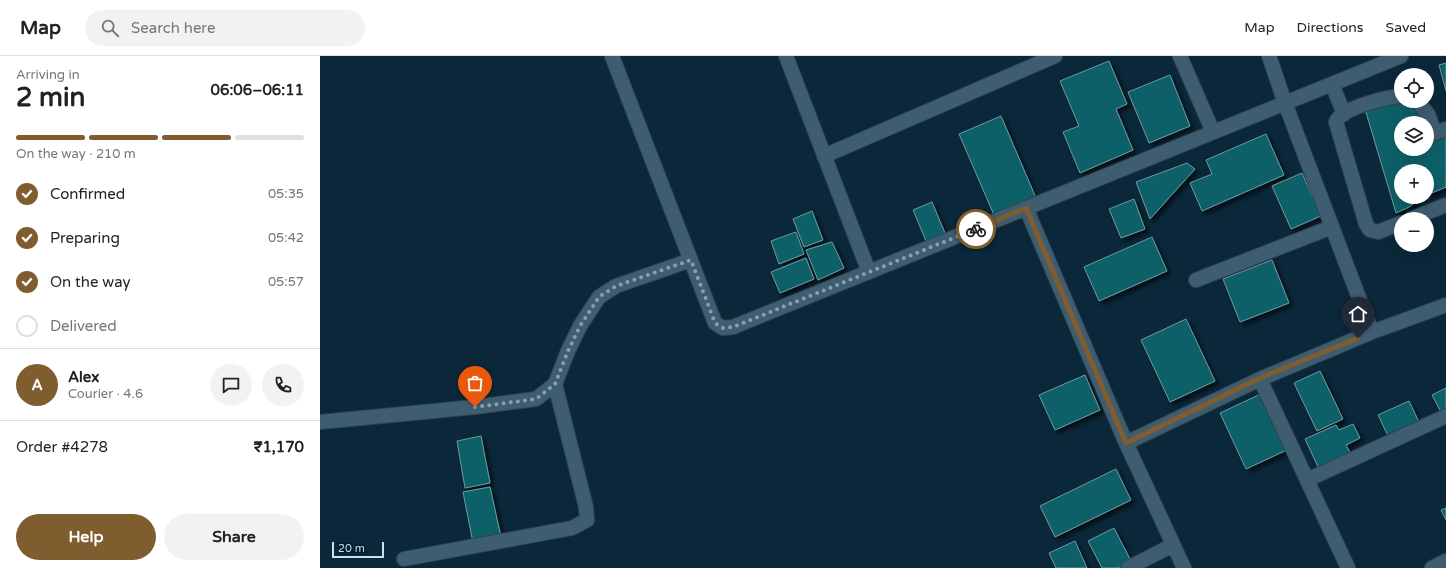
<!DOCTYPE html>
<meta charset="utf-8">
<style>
:root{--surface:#fff;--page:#f2f2f2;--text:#222;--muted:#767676;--line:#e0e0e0;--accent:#7f5d2f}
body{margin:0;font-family:"Varela Round",sans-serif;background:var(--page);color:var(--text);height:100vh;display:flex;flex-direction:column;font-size:15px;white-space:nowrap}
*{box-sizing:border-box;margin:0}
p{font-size:13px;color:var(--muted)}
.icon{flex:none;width:22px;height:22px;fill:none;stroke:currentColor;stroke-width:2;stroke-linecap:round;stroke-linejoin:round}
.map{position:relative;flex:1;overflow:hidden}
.details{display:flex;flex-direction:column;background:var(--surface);width:320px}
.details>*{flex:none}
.fabs{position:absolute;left:1074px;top:12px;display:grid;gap:8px}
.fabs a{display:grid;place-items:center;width:40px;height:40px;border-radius:50%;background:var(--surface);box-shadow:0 4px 16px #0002;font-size:20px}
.scale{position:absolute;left:12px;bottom:10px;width:52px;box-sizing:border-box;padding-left:4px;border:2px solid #cedfeb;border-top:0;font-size:11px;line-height:14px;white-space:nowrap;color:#cedfeb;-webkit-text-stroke:3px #011e2f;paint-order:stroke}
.pin{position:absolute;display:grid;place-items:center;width:34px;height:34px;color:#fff;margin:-41px -17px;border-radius:50% 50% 50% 0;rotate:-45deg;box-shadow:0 0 4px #0007}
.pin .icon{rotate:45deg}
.courier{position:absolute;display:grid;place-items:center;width:40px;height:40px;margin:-20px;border:3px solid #7f5d2f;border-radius:50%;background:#fff;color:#222;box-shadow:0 1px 5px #0007}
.head em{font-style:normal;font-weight:700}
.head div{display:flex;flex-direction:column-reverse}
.head{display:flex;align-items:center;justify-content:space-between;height:68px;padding:0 16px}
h1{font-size:26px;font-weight:700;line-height:30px}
.bar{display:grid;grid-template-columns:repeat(4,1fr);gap:6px 4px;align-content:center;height:48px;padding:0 16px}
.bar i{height:5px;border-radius:3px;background:var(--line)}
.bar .selected{background:var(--accent)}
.bar p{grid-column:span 4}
.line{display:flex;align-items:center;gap:10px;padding:0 16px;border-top:1px solid var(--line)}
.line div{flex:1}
.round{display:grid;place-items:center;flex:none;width:42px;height:42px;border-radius:21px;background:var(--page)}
ol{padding:0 16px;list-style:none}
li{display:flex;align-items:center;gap:12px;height:44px}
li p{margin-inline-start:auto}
li .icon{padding:4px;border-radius:50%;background:var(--accent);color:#fff;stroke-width:4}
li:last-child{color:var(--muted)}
li i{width:22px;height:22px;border:2px solid var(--line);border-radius:50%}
.button{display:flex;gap:8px;margin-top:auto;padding:8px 16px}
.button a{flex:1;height:46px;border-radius:24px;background:var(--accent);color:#fff;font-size:16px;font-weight:700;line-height:46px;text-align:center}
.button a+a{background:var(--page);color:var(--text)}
header{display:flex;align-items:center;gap:24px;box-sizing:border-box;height:56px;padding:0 20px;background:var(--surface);border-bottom:1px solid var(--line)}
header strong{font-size:19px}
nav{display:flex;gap:22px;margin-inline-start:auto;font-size:14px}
.search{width:280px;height:36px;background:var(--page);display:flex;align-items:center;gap:10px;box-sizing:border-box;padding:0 14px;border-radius:22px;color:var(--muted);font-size:15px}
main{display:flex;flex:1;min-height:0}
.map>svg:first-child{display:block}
.building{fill:#0c6068;stroke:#6e9a9f;filter:url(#shadow)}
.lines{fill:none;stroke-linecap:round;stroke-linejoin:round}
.minor-casing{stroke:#31424e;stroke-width:16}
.minor{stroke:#3f5d71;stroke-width:14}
.done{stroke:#899fad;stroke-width:4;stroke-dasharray:0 7.2}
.route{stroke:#7f5d2f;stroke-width:5}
</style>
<header>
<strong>Map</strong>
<div class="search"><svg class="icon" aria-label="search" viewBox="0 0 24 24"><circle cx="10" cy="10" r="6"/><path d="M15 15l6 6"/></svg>Search here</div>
<nav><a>Map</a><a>Directions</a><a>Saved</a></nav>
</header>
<main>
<section class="details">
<div class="head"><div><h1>2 min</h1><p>Arriving in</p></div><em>06:06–06:11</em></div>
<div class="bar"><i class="selected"></i><i class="selected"></i><i class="selected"></i><i></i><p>On the way · 210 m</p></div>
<ol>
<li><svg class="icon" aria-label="check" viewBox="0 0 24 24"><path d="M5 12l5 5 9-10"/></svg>Confirmed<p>05:35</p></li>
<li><svg class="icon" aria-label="check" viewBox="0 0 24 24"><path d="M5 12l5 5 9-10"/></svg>Preparing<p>05:42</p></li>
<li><svg class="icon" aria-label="check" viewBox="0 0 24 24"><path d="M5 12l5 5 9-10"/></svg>On the way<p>05:57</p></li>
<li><i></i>Delivered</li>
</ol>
<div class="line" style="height:72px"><b class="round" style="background:var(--accent);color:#fff">A</b><div><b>Alex</b><p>Courier · 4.6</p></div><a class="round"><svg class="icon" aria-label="chat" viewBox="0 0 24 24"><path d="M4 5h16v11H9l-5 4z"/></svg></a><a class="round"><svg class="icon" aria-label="phone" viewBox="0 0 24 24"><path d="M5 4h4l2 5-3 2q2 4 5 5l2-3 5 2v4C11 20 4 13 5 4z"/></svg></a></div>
<div class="line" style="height:52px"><div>Order #4278</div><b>₹1,170</b></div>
<div class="button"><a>Help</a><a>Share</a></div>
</section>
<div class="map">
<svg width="1126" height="512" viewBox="0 0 1126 512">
<defs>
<filter id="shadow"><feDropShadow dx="3.5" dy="3.5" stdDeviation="2" flood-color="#0009"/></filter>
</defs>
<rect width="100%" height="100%" fill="#0a283a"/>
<path class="building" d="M789,5l18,43 -11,5 17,41 -53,23 -17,-41 16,-6 -19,-45z
M1126,7v28l-7,-26z
M850,19l20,51 -41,17 -21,-51z
M1076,44l16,7 7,8 5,8h-23v26h26v-20l7,11 12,-3v50l-19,8v-24h-26v26h22l-14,10 -13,6 -31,-104z
M681,60l35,82 -42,17 -35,-81z
M946,78l18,41 -82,36 -12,-28 22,-9 -6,-14z
M867,107l8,6 -45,50 -14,-37z
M982,117l19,43 -30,13 -19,-43z
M814,143l11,30 -24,9 -12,-29z
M612,146l13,31 -19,8 -13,-31z
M492,155l11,29 -19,7 -11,-28z
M476,176l8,22 -25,10 -8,-23z
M832,181l15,34 -68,30 -15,-34z
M512,186l12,26 -26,12 -12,-30z
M486,202l8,21 -34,14 -9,-21z
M952,204l17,43 -49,19 -17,-43z
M866,263l29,62 -45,21 -29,-62z
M1000,315l23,48 -26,12 -23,-48z
M765,319l15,35 -45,20 -16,-35z
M1126,332v24l-4,2 -10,-19z
M943,337l26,56 -43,20 -26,-56z
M1089,345l11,23 -31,14 -11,-23z
M1033,368l7,14 -14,7 5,9 -32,15 -14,-30 31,-14 3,5z
M161,380l9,47 -25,5 -8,-47z
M796,413l15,31 -76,37 -15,-31z
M170,431l11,50 -28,6 -10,-51z
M1126,452v12l-5,-10z
M794,472l17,33 -13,7h-16l-14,-27z
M755,485l12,27h-31l-7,-15z"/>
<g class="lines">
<g class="minor-casing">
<path id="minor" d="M292,0l103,267 8,5 10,-1 668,-271
M466,0l83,216
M860,0l33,76
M949,0l16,47 87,229
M1012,28l12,30
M1081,40c-13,1 -61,12 -65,26l30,102 4,6 8,2 23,-9
M1097,45l11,13 7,19 11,-4
M504,100l231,-100
M706,152l100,235 58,125
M1091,163l35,-14
M876,224l136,-53
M940,323l88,189
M0,366l155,-15 61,-8 19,-15 13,-33 12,-25 19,-29 17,-11 75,-26
M806,387l134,-64 112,-47 74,-27
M987,424l139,-64
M84,503l168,-31 15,-8 -1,-13 -31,-123
M808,512l45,-23
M1112,512l14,-7"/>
</g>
<use href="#minor" class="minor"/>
</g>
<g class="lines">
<path class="done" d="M155,351l61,-8 19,-15 13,-33 12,-25 19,-29 17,-11 75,-26 24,63 8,5 10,-1 243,-98"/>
<path class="route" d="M656,173l50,-21 100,235 134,-65 98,-40"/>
</g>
</svg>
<div class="fabs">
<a><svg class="icon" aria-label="locate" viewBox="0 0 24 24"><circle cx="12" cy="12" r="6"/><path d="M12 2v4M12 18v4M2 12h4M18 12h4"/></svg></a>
<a><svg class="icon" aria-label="layers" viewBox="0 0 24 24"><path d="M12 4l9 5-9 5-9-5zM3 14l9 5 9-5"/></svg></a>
<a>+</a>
<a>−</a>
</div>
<div class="scale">20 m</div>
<div class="pin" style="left:155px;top:351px;background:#ea580c"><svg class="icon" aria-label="bag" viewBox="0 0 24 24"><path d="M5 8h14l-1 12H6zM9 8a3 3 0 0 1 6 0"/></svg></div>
<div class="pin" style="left:1038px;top:282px;background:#1f2937"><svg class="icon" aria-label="home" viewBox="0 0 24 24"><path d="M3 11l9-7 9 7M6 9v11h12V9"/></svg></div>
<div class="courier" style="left:656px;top:173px"><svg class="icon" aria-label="bike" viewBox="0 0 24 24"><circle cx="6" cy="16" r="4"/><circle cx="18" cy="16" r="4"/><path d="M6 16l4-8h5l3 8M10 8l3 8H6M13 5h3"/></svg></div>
</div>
</main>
